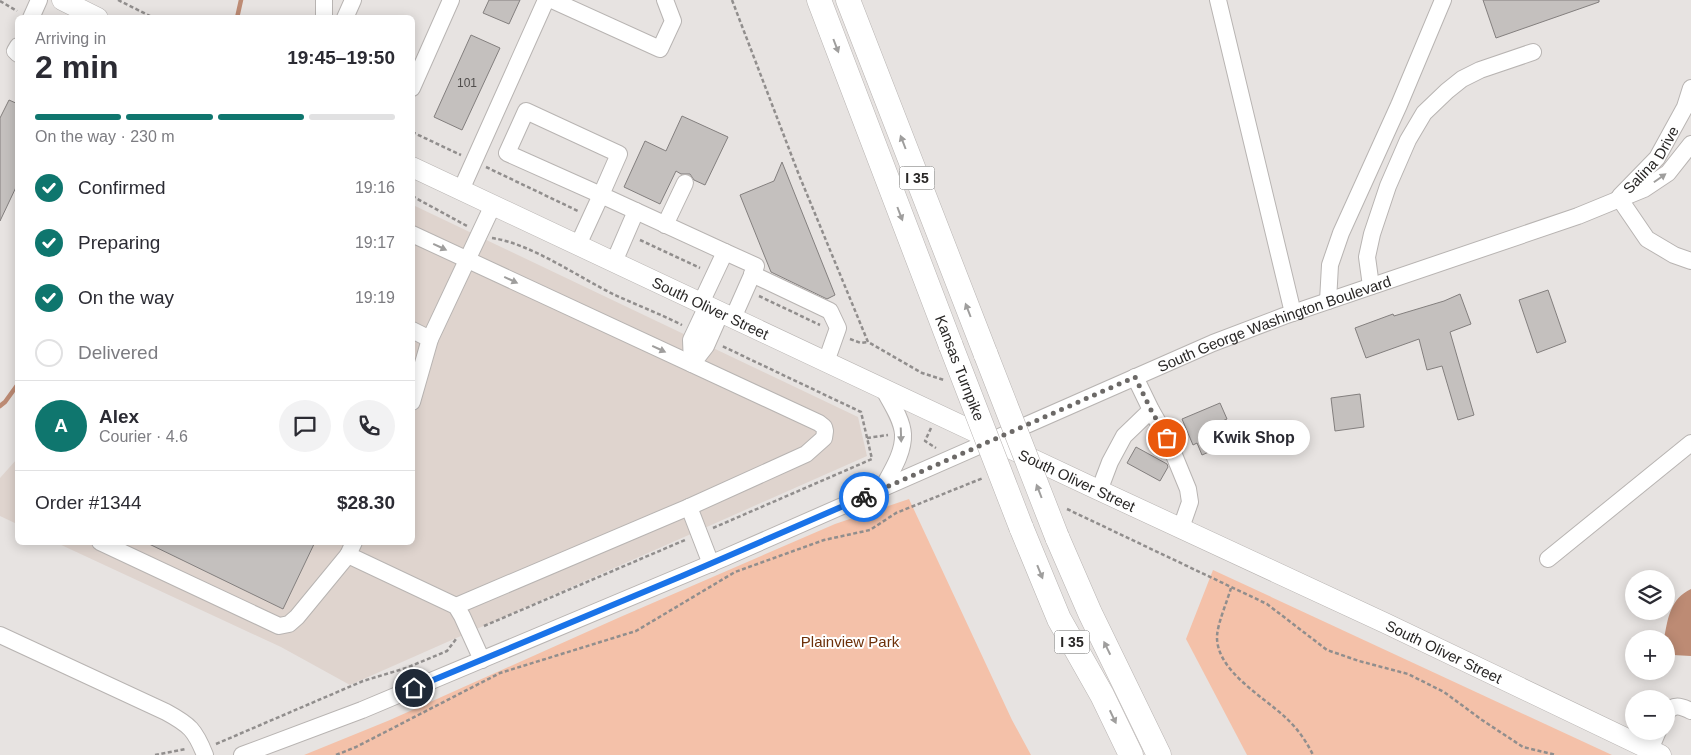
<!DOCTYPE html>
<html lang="en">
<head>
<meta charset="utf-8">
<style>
  :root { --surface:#fff; --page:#f2f2f3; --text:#2b2b33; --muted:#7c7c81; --line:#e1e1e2; --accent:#0f766e }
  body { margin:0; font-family:Helvetica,sans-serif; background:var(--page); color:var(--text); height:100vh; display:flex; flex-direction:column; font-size:19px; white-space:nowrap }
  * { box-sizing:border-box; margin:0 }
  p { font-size:16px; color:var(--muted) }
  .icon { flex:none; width:28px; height:28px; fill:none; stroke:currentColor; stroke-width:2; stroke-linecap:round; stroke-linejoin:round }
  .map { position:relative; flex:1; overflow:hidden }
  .drawer { position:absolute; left:15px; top:15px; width:400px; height:530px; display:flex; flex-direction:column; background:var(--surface); border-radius:8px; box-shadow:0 2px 12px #0003 }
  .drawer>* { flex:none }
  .tools { position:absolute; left:1625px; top:570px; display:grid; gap:10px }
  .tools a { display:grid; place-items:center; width:50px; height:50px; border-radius:50%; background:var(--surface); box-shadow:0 2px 12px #0003; font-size:25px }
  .pin { position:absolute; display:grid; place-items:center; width:42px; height:42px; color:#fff; margin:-21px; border:2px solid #fff; border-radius:50%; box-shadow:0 1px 5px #0007 }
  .courier { position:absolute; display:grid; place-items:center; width:50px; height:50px; margin:-25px; border:4px solid #1a73e8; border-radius:50%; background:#fff; color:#222; box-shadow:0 1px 6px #0007 }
  .bubble { position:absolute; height:35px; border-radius:18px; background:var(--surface); box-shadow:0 2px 12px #0003; font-size:16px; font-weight:600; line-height:35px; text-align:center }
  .overview em { font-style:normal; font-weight:600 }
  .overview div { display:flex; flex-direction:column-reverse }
  .overview { display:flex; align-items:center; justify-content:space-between; height:85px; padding:0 20px }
  h1 { font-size:32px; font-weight:600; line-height:38px }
  .bar { display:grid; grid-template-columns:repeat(4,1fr); gap:8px 5px; align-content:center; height:60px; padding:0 20px }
  .bar i { height:6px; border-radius:4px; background:var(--line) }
  .bar .active { background:var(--accent) }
  .bar p { grid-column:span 4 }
  .line { display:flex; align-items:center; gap:12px; padding:0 20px; border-top:1px solid var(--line) }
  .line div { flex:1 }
  .round { display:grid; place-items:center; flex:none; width:52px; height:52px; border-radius:26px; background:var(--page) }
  ol { padding:0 20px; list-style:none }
  li { display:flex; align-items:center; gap:15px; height:55px }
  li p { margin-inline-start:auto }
  li .icon { padding:5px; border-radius:50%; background:var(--accent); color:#fff; stroke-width:4 }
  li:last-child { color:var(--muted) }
  li i { width:28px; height:28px; border:2px solid var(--line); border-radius:50% }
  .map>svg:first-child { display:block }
  .built { fill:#dfd4ce }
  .green { fill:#f4c1a9 }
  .water { fill:#bd8b74 }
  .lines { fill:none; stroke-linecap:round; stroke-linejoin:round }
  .stream { stroke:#bd8b74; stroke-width:4.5 }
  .building { fill:#c4c0be; stroke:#837f7e }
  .minor-casing { stroke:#b8b4b2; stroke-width:18 }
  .major-casing { stroke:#b8b4b2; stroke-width:21 }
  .highway-casing { stroke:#b8b4b2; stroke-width:25 }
  .path { stroke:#918e8d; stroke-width:2.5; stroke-dasharray:4 2.5; stroke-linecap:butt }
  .minor { stroke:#fff; stroke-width:16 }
  .major { stroke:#fff; stroke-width:20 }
  .highway { stroke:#fff; stroke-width:24 }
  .highway-bridge-casing { stroke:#b8b4b2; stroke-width:25; stroke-linecap:butt }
  .highway-bridge { stroke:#fff; stroke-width:24 }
  .oneway { fill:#9f9e9d }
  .done { stroke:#6c6967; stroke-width:5; stroke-dasharray:0 9 }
  .route { stroke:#1a73e8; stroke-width:6 }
  .labels { text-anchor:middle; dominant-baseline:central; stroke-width:4; stroke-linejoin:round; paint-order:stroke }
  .number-label { font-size:12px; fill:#504d4c }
  .shield { fill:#fff; stroke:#696867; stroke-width:1 }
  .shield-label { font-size:14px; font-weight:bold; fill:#292726 }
  .street-label { font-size:15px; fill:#292726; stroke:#fff }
  .park-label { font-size:15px; fill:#6c2f08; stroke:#fff }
</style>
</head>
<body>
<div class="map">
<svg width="1691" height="755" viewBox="0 0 1691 755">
  <rect width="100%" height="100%" fill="#e7e3e1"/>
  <g class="built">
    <polygon points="413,205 858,417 867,456 350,685 281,647 57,543 412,542"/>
    <polygon points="17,459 17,524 0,516 0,478"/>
  </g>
  <g class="green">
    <polygon points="909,499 1012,720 1031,755 304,755 390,720 618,618 835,524"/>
    <polygon points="1213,570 1612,755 1247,755 1186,639"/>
  </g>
  <path class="water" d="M1691,589V656L1673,655L1666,650V639H1664C1668,618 1670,599 1691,589Z"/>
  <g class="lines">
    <g class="stream">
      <polyline points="237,18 241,0"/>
      <polyline points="0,406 5,402 18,384"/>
    </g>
  </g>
  <g class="building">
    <polygon points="489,0 520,0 509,24 483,13"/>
    <polygon points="1483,0 1599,0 1599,2 1496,38"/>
    <polygon points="471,35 500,48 462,130 434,117"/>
    <polygon points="9,100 18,104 18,183 0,221 0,118"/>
    <polygon points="682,116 728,137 705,185 694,180 690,174 681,174 676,171 660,204 624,187 645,141 666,151"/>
    <polygon points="782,162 835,295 827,299 771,272 740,195 774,181"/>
    <polygon points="1548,290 1566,342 1537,353 1519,300"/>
    <polygon points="1460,294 1471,324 1450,332 1474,415 1458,420 1442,366 1427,370 1419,339 1366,358 1355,328 1393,314 1394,316 1444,301"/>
    <polygon points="1360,394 1364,427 1335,431 1331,398"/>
    <polygon points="1220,403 1227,419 1218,423 1227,444 1202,455 1197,443 1193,445 1182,419"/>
    <polygon points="1136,447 1167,464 1168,467 1160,481 1127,463"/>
    <polygon points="145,542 315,542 283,609"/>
  </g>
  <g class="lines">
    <defs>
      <g id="minor">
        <polyline points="552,0 660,49 673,21 665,0"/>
        <polyline points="1218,0 1293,313"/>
        <polyline points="31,18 39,0"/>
        <polyline points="324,18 324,0"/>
        <polyline points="345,18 353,0"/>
        <polyline points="18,46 15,51 18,54"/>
        <polyline points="412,88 451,0"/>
        <polyline points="461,190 546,0"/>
        <path id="s1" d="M1620,196L1657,158L1685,107L1691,88"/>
        <polyline points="1619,198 1647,239 1674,255 1691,261"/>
        <polyline points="665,225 685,183"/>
        <polyline points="412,234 819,423 824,427 825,431 824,438 806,454 689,507 456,606"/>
        <polyline points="578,245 601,195 507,153 526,111 619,154 601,195 725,252 701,303"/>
        <polyline points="725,252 756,266 733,318"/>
        <polyline points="614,262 636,211"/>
        <polyline points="752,274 830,311 838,328 826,362"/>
        <polyline points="1371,286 1367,257 1372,234 1388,186 1408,140 1424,113 1447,91 1462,79 1480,70 1533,52"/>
        <polyline points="1328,301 1330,265 1341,233 1399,105 1443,0"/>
        <polyline points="707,306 691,340 692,364 706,346 721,312"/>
        <polyline points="412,330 430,339"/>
        <polyline points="1135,377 1151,410 1167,438 1188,489 1190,502 1181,528"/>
        <polyline points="412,402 430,339 493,205"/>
        <path d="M882,489C891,472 904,453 903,434C902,419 891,403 884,390"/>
        <polyline points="1099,491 1110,462 1124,436 1151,410"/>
        <polyline points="689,507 711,564"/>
        <polyline points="100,542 279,626 289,624 297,617 348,555"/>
        <polyline points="354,542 348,555 456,606 462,616 482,660"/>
        <polyline points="1548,559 1691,443"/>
        <path d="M0,635L166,712C190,725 195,730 205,755"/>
        <path d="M1666,714C1673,703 1681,706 1691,711"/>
        <polyline points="1650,750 1658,731"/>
        <path id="s2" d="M242,755L362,710L724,558L1213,343L1284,316L1578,216L1644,189L1668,173L1691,144"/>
      </g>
      <g id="major">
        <polyline points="62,0 98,18"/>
        <path id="s3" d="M412,167L1092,487L1385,623L1661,755"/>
      </g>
      <g id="highway">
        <polyline points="819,0 951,346"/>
        <polyline points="848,0 986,355"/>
        <polyline points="1021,527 1059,619 1102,695 1131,755"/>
        <polyline points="1057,537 1090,613 1159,755"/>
      </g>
    </defs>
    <use href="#minor" class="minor-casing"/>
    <use href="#major" class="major-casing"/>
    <use href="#highway" class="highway-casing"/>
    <g class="path">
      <polyline points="118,0 154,18"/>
      <polyline points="732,0 799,175 868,342 922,373 944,380"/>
      <polyline points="0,1 17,11"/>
      <polyline points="412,132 461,155"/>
      <polyline points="486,167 578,211"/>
      <polyline points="412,196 467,226"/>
      <path d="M492,238C532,244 578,277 615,295C637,305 660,314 682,325"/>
      <polyline points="640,240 700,268"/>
      <polyline points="759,296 820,325"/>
      <polyline points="850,339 861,343 868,342"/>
      <polyline points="931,428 925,441 936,448"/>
      <polyline points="867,438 888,435"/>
      <polyline points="1067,509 1267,604 1327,650 1359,661 1408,674 1444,692 1482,720 1523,747 1556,755"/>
      <polyline points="713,528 872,459 861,412 722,346"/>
      <path d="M1231,588C1227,602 1218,622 1217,636C1216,671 1263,696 1286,718C1297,728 1307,742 1313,755"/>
      <polyline points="484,626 685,540"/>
      <polyline points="216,744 363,681 406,668 447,651 456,639"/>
      <polyline points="155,755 186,749"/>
      <polyline points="336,755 356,747 500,673 636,631 735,572 824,540 870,530 896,513 983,478"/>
    </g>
    <use href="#minor" class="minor"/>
    <use href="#major" class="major"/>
    <use href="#highway" class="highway"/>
    <defs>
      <g id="highway-bridge">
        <polyline points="951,346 1021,527"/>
        <polyline points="986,355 1057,537"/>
      </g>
    </defs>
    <use href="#highway-bridge" class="highway-bridge-casing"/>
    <use href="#highway-bridge" class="highway-bridge"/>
  </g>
  <defs><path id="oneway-solid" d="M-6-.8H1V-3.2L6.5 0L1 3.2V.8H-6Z" transform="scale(1.25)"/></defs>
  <g class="oneway">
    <use href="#oneway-solid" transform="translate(836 46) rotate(69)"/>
    <use href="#oneway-solid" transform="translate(903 142) rotate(-111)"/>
    <use href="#oneway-solid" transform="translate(1660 178) rotate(-35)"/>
    <use href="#oneway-solid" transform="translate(900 214) rotate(69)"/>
    <use href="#oneway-solid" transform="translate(440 247) rotate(25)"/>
    <use href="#oneway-solid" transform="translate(511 280) rotate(25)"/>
    <use href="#oneway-solid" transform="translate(968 310) rotate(-111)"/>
    <use href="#oneway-solid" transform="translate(659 349) rotate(25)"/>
    <use href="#oneway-solid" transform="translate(901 435) rotate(88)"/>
    <use href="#oneway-solid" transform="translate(1039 491) rotate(-111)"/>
    <use href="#oneway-solid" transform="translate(1040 572) rotate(68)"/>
    <use href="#oneway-solid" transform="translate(1107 648) rotate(-116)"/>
    <use href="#oneway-solid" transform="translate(1113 717) rotate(65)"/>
  </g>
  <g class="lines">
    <polyline class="done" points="864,497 1135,377 1151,410 1167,438"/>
    <polyline class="route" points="414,688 682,576 864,497"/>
  </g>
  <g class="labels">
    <g class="number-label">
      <text x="467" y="83">101</text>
    </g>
    <g class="shield">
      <rect x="899.5" y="166.5" width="35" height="23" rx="4"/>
      <rect x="1054.5" y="630.5" width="35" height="23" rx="4"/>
    </g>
    <g class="shield-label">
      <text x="917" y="178">I 35</text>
      <text x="1072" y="642">I 35</text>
    </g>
    <g class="street-label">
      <text stroke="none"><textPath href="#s1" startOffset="48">Salina Drive</textPath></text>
      <text stroke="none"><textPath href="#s3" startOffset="330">South Oliver Street</textPath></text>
      <text stroke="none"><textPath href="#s2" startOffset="1119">South George Washington Boulevard</textPath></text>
      <text transform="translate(960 368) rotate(69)">Kansas Turnpike</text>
      <text stroke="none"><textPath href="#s3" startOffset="735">South Oliver Street</textPath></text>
      <text stroke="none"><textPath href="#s3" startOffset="1140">South Oliver Street</textPath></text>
    </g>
    <g class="park-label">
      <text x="850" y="641">Plainview Park</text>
    </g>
  </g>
</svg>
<div class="tools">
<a><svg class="icon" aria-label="layers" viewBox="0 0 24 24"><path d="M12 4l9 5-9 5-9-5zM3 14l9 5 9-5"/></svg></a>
<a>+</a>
<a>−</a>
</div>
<div class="pin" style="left:1167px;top:438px;background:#ea580c"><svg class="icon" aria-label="bag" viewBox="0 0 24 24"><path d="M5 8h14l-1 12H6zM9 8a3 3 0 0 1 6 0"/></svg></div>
<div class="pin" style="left:414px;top:688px;background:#1f2937"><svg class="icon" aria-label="home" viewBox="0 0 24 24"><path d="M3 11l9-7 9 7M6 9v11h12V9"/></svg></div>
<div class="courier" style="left:864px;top:497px"><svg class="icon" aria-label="bike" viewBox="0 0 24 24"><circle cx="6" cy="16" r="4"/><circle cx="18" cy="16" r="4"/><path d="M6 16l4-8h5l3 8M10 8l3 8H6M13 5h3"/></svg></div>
<div class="bubble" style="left:1198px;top:420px;width:112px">Kwik Shop</div>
<section class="drawer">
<div class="overview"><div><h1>2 min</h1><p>Arriving in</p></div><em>19:45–19:50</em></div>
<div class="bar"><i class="active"></i><i class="active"></i><i class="active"></i><i></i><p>On the way · 230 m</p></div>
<ol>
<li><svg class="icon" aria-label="check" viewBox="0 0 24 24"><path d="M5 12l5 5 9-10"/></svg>Confirmed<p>19:16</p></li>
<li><svg class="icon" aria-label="check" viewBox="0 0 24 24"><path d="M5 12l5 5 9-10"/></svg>Preparing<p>19:17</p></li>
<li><svg class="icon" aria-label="check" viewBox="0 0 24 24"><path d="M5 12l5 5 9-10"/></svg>On the way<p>19:19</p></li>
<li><i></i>Delivered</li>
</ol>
<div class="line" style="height:90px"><b class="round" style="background:var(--accent);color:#fff">A</b><div><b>Alex</b><p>Courier · 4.6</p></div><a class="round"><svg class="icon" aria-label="chat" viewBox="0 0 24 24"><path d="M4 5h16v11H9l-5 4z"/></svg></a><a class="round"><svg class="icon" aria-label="phone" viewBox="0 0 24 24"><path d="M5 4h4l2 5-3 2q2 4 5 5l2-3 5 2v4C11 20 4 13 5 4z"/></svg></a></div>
<div class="line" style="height:65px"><div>Order #1344</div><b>$28.30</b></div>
</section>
</div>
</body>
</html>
